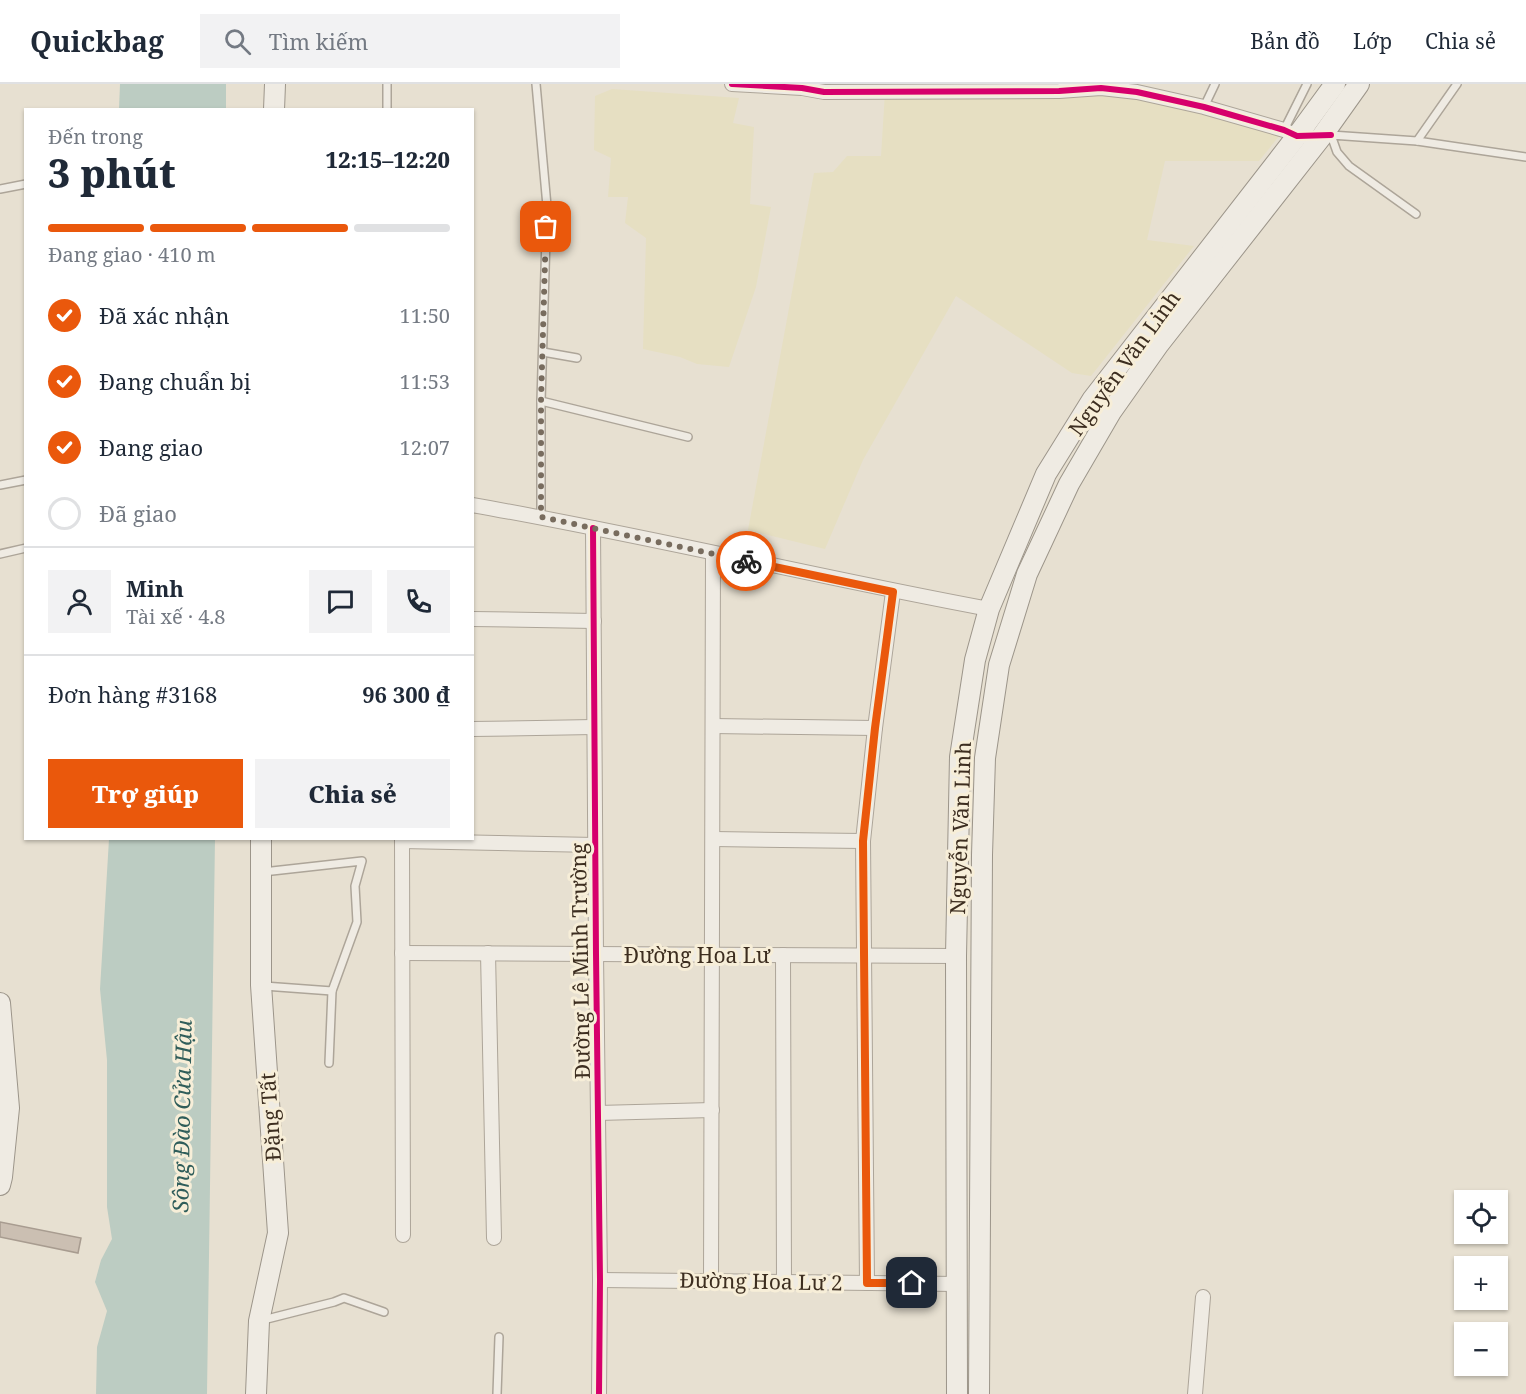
<!DOCTYPE html>
<html lang="vi">
<head>
<meta charset="utf-8">
<style>
  :root { --surface:#fff; --page:#f2f2f3; --text:#1f2937; --muted:#747a83; --line:#e0e1e3; --accent:#ea580c }
  body { margin:0; font-family:"Noto Serif",serif; background:var(--page); color:var(--text); height:100vh; display:flex; flex-direction:column; font-size:22px; white-space:nowrap }
  * { box-sizing:border-box; margin:0 }
  p { font-size:20px; color:var(--muted) }
  .icon { flex:none; width:33px; height:33px; fill:none; stroke:currentColor; stroke-width:2; stroke-linecap:round; stroke-linejoin:round }
  .map { position:relative; flex:1; overflow:hidden }
  .side { position:absolute; left:24px; top:24px; width:450px; height:732px; display:flex; flex-direction:column; background:var(--surface); border-radius:0px; box-shadow:0 2px 4px #0004 }
  .side>* { flex:none }
  .tools { position:absolute; left:1454px; top:1106px; display:grid; gap:12px }
  .tools a { display:grid; place-items:center; width:54px; height:54px; border-radius:0px; background:var(--surface); box-shadow:0 2px 4px #0004; font-size:30px }
  .pin { position:absolute; display:grid; place-items:center; width:51px; height:51px; color:#fff; margin:-26px; border-radius:12px; box-shadow:0 3px 9px #0006 }
  .courier { position:absolute; display:grid; place-items:center; width:60px; height:60px; margin:-30px; border:4px solid #ea580c; border-radius:50%; background:#fff; color:#222; box-shadow:0 2px 8px #0007 }
  .head em { font-style:normal; font-weight:800 }
  .head div { display:flex; flex-direction:column-reverse }
  .head { display:flex; align-items:center; justify-content:space-between; height:102px; padding:0 24px }
  h1 { font-size:39px; font-weight:800; line-height:45px }
  .bar { display:grid; grid-template-columns:repeat(4,1fr); gap:9px 6px; align-content:center; height:72px; padding:0 24px }
  .bar i { height:8px; border-radius:4px; background:var(--line) }
  .bar .active { background:var(--accent) }
  .bar p { grid-column:span 4 }
  .line { display:flex; align-items:center; gap:15px; padding:0 24px; border-top:2px solid var(--line) }
  .line div { flex:1 }
  .round { display:grid; place-items:center; flex:none; width:63px; height:63px; border-radius:0px; background:var(--page) }
  ol { padding:0 24px; list-style:none }
  li { display:flex; align-items:center; gap:18px; height:66px }
  li p { margin-inline-start:auto }
  li .icon { padding:6px; border-radius:50%; background:var(--accent); color:#fff; stroke-width:4 }
  li:last-child { color:var(--muted) }
  li i { width:33px; height:33px; border:3px solid var(--line); border-radius:50% }
  .action { display:flex; gap:12px; margin-top:auto; padding:12px 24px }
  .action a { flex:1; height:69px; border-radius:0px; background:var(--accent); color:#fff; font-size:24px; font-weight:800; line-height:69px; text-align:center }
  .action a+a { background:var(--page); color:var(--text) }
  header { display:flex; align-items:center; gap:36px; box-sizing:border-box; height:84px; padding:0 30px; background:var(--surface); border-bottom:2px solid var(--line) }
  header strong { font-size:28px }
  nav { display:flex; gap:33px; margin-inline-start:auto; font-size:21px }
  .search { width:420px; height:54px; background:var(--page); display:flex; align-items:center; gap:15px; box-sizing:border-box; padding:0 21px; border-radius:0px; color:var(--muted); font-size:22px }
  .map>svg:first-child { display:block }
  .farmland { fill:#e6dfc2 }
  .water { fill:#bcccc2 }
  .building { fill:#cbbfb2; stroke:#a89c90; stroke-width:1.5 }
  .lines { fill:none; stroke-linecap:round; stroke-linejoin:round }
  .lane-casing { stroke:#ada599; stroke-width:10 }
  .street-casing { stroke:#ada599; stroke-width:16 }
  .secondary-casing { stroke:#9c958a; stroke-width:22 }
  .lane { stroke:#efebe3; stroke-width:7 }
  .street { stroke:#efebe3; stroke-width:14 }
  .secondary { stroke:#efebe3; stroke-width:20 }
  .cycleway-casing { stroke:#f7eed8; stroke-width:10 }
  .cycleway { stroke:#d6006c; stroke-width:6 }
  .done { stroke:#786c5e; stroke-width:6; stroke-dasharray:0 10.8 }
  .route { stroke:#ea580c; stroke-width:8 }
  .labels { text-anchor:middle; dominant-baseline:central; stroke-width:6; stroke-linejoin:round; paint-order:stroke }
  .street-label { font-size:21px; fill:#3d2e20; stroke:#f7eed8 }
  .water-label { font-size:22px; font-style:italic; fill:#2f5d5a; stroke:#f7eed8 }
</style>
</head>
<body>
<header>
<strong>Quickbag</strong>
<div class="search"><svg class="icon" aria-label="search" viewBox="0 0 24 24"><circle cx="10" cy="10" r="6"/><path d="M15 15l6 6"/></svg>Tìm kiếm</div>
<nav><a>Bản đồ</a><a>Lớp</a><a>Chia sẻ</a></nav>
</header>
<div class="map">
<svg width="1526" height="1310" viewBox="0 0 1526 1310">
  <rect width="100%" height="100%" fill="#e7e0d1"/>
  <g class="farmland">
    <polygon points="1101,4 1284,46 1259,77 1165,77 1147,156 1194,162 1091,292 1072,289 956,212 863,376 825,465 748,446 814,89 833,88 847,72 881,72 885,8"/>
    <polygon points="612,5 739,14 733,39 754,43 750,120 771,123 756,203 729,283 697,280 680,273 643,265 646,154 625,139 628,113 608,113 611,74 594,66 595,12"/>
  </g>
  <g class="water">
    <polygon points="120,0 226,0 226,25 119,25"/>
    <polygon points="109,755 215,755 207,1310 96,1310 97,1263 107,1227 95,1198 101,1176 112,1155 107,1123 107,976 100,905"/>
  </g>
  <polygon class="building" points="0,1138 81,1154 78,1169 0,1153"/>
  <g class="lines">
    <defs>
      <g id="lane">
        <polyline points="387,0 387,26"/>
        <polyline points="536,0 547,122 541,317 541,433"/>
        <polyline points="1204,23 1215,0"/>
        <polyline points="1284,46 1307,0"/>
        <polyline points="1417,57 1457,0"/>
        <polyline points="0,105 26,100"/>
        <polyline points="1416,130 1349,82 1337,68 1331,51 1417,57 1526,73"/>
        <polyline points="543,268 577,274"/>
        <polyline points="541,317 688,353"/>
        <polyline points="0,401 26,396"/>
        <polyline points="0,470 26,464"/>
        <polyline points="263,788 362,777 355,802 357,838 332,907 264,902"/>
        <polyline points="329,979 332,907"/>
        <polyline points="263,1236 334,1218 344,1214 384,1228"/>
        <polyline points="497,1310 499,1253"/>
      </g>
      <g id="street">
        <polyline points="732,0 802,4 824,8 1059,7 1101,4 1137,8 1204,23 1284,46 1297,52 1305,52"/>
        <path d="M472,421C645,451 816,493 989,525"/>
        <polyline points="593,444 596,870 600,1196 599,1310"/>
        <polyline points="472,535 594,537"/>
        <polyline points="713,642 875,644"/>
        <polyline points="472,645 594,643"/>
        <polyline points="402,754 403,1151"/>
        <polyline points="713,755 863,757"/>
        <polyline points="402,757 595,761"/>
        <polyline points="402,869 956,872"/>
        <polyline points="488,869 494,1154"/>
        <polyline points="783,871 784,1198"/>
        <polyline points="598,1029 712,1026"/>
        <polyline points="600,1196 957,1200"/>
        <polyline points="711,1197 713,470"/>
        <polyline points="867,1199 863,757 875,644 893,508"/>
        <polyline points="1195,1310 1203,1213"/>
      </g>
      <g id="secondary">
        <polyline points="274,26 275,0"/>
        <polyline points="0,919 9,1024 2,1093 0,1101"/>
        <polyline points="256,1310 259,1237 278,1149 261,901 261,754"/>
        <polyline points="957,1310 956,872 960,673 975,576 989,525 1046,390 1092,316 1297,52 1335,0"/>
        <polyline points="979,1310 982,771 985,674 999,581 1027,490 1069,400 1111,328 1159,260 1322,52 1359,0"/>
      </g>
    </defs>
    <use href="#lane" class="lane-casing"/>
    <use href="#street" class="street-casing"/>
    <use href="#secondary" class="secondary-casing"/>
    <use href="#lane" class="lane"/>
    <use href="#street" class="street"/>
    <use href="#secondary" class="secondary"/>
    <defs>
      <g id="cycleway">
        <polyline points="732,0 802,4 824,8 1059,7 1101,4 1137,8 1204,23 1284,46 1297,52 1331,51"/>
        <polyline points="593,444 596,870 600,1196 599,1310"/>
        <polyline points="867,1199 863,757 875,644 893,508"/>
      </g>
    </defs>
    <use href="#cycleway" class="cycleway-casing"/>
    <use href="#cycleway" class="cycleway"/>
  </g>
  <g class="lines">
    <polyline class="done" points="546,143 541,317 541,433 746,477"/>
    <polyline class="route" points="746,477 893,508 875,644 863,757 867,1199 912,1199"/>
  </g>
  <g class="labels">
    <g class="street-label">
      <text transform="translate(1124 279) rotate(-54)">Nguyễn Văn Linh</text>
      <text transform="translate(960 744) rotate(-88)">Nguyễn Văn Linh</text>
      <text x="697" y="871">Đường Hoa Lư</text>
      <text transform="translate(580 877) rotate(-91)">Đường Lê Minh Trường</text>
      <text transform="translate(270 1033) rotate(-94)">Đặng Tất</text>
      <text transform="translate(761 1197) rotate(1)">Đường Hoa Lư 2</text>
    </g>
    <g class="water-label">
      <text transform="translate(181 1032) rotate(-89)">Sông Đào Cửa Hậu</text>
    </g>
  </g>
</svg>
<div class="tools">
<a><svg class="icon" aria-label="locate" viewBox="0 0 24 24"><circle cx="12" cy="12" r="6"/><path d="M12 2v4M12 18v4M2 12h4M18 12h4"/></svg></a>
<a>+</a>
<a>−</a>
</div>
<div class="pin" style="left:546px;top:143px;background:#ea580c"><svg class="icon" aria-label="bag" viewBox="0 0 24 24"><path d="M5 8h14l-1 12H6zM9 8a3 3 0 0 1 6 0"/></svg></div>
<div class="pin" style="left:912px;top:1199px;background:#1f2937"><svg class="icon" aria-label="home" viewBox="0 0 24 24"><path d="M3 11l9-7 9 7M6 9v11h12V9"/></svg></div>
<div class="courier" style="left:746px;top:477px"><svg class="icon" aria-label="bike" viewBox="0 0 24 24"><circle cx="6" cy="16" r="4"/><circle cx="18" cy="16" r="4"/><path d="M6 16l4-8h5l3 8M10 8l3 8H6M13 5h3"/></svg></div>
<section class="side">
<div class="head"><div><h1>3 phút</h1><p>Đến trong</p></div><em>12:15–12:20</em></div>
<div class="bar"><i class="active"></i><i class="active"></i><i class="active"></i><i></i><p>Đang giao · 410 m</p></div>
<ol>
<li><svg class="icon" aria-label="check" viewBox="0 0 24 24"><path d="M5 12l5 5 9-10"/></svg>Đã xác nhận<p>11:50</p></li>
<li><svg class="icon" aria-label="check" viewBox="0 0 24 24"><path d="M5 12l5 5 9-10"/></svg>Đang chuẩn bị<p>11:53</p></li>
<li><svg class="icon" aria-label="check" viewBox="0 0 24 24"><path d="M5 12l5 5 9-10"/></svg>Đang giao<p>12:07</p></li>
<li><i></i>Đã giao</li>
</ol>
<div class="line" style="height:108px"><a class="round"><svg class="icon" aria-label="person" viewBox="0 0 24 24"><circle cx="12" cy="8" r="4"/><path d="M4 21q1-7 8-7t8 7"/></svg></a><div><b>Minh</b><p>Tài xế · 4.8</p></div><a class="round"><svg class="icon" aria-label="chat" viewBox="0 0 24 24"><path d="M4 5h16v11H9l-5 4z"/></svg></a><a class="round"><svg class="icon" aria-label="phone" viewBox="0 0 24 24"><path d="M5 4h4l2 5-3 2q2 4 5 5l2-3 5 2v4C11 20 4 13 5 4z"/></svg></a></div>
<div class="line" style="height:78px"><div>Đơn hàng #3168</div><b>96 300 ₫</b></div>
<div class="action"><a>Trợ giúp</a><a>Chia sẻ</a></div>
</section>
</div>
</body>
</html>
